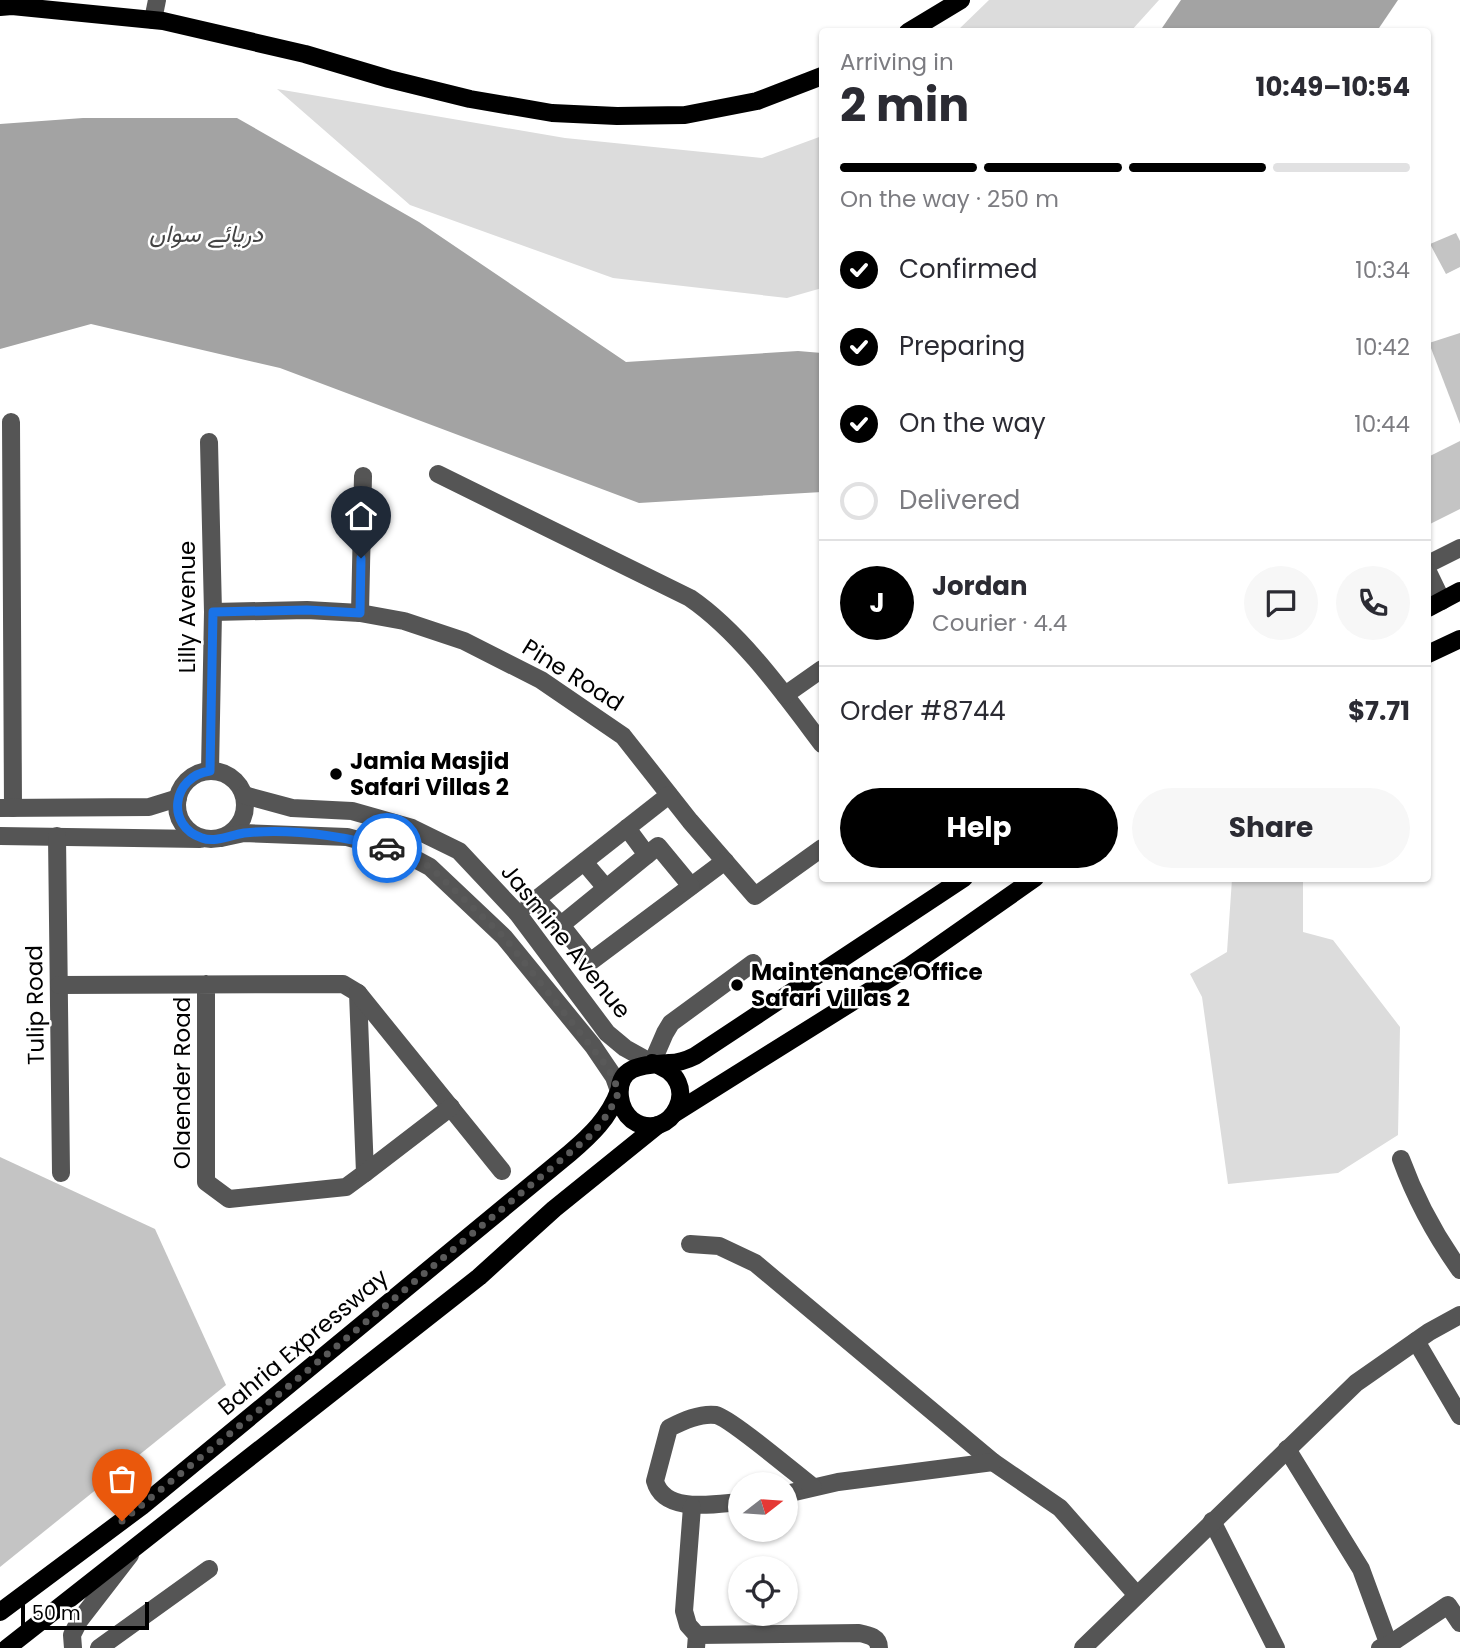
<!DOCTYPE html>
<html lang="en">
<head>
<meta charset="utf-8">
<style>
  :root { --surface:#fff; --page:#f7f7f7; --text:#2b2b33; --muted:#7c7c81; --line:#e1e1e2; --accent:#000 }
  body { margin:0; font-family:Poppins,Vazirmatn,sans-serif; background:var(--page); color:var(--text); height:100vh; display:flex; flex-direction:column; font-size:26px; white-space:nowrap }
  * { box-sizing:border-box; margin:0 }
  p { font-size:23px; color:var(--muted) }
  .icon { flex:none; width:38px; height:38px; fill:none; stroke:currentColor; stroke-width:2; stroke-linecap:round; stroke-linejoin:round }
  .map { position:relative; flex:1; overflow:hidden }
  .details { position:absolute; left:819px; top:28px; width:612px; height:854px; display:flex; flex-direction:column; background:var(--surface); border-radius:7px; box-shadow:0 2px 5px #0004 }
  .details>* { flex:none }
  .needle { width:46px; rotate:73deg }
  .buttons { position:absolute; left:728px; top:1472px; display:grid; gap:14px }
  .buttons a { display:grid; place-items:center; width:70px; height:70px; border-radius:50%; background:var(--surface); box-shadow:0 2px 5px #0004; font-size:35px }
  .scale { position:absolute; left:21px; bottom:18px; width:128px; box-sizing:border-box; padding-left:7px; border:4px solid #000; border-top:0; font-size:19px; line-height:24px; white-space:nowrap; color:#000; -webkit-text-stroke:5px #fff; paint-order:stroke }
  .pin { position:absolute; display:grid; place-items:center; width:60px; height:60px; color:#fff; margin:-72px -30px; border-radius:50% 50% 50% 0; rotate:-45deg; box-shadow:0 0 7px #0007 }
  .pin .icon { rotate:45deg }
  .courier { position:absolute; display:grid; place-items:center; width:70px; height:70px; margin:-35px; border:5px solid #1a73e8; border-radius:50%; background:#fff; color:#222; box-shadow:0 2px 9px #0007 }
  .head em { font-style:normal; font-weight:700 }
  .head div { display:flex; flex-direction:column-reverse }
  .head { display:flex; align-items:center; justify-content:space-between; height:119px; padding:0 21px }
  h1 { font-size:46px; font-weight:700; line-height:52px }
  .bar { display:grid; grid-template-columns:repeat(4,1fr); gap:10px 7px; align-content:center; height:84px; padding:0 21px }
  .bar i { height:9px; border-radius:5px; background:var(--line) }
  .bar .on { background:var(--accent) }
  .bar p { grid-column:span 4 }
  .line { display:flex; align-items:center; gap:18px; padding:0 21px; border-top:2px solid var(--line) }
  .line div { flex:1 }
  .round { display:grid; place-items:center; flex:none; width:74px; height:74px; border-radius:37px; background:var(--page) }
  ol { padding:0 21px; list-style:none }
  li { display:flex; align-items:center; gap:21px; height:77px }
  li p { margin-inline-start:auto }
  li .icon { padding:7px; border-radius:50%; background:var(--accent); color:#fff; stroke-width:4 }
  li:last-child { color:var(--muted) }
  li i { width:38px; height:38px; border:4px solid var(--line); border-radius:50% }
  .button { display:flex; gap:14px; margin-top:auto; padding:14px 21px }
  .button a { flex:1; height:80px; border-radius:42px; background:var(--accent); color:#fff; font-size:28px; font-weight:700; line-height:80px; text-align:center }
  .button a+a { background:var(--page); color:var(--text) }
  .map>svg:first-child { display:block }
  .green { fill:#dcdcdc }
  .water { fill:#a3a3a3 }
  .building { fill:#c4c4c4 }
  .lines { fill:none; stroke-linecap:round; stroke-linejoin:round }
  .minor { stroke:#555; stroke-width:18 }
  .major { stroke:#000; stroke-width:18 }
  .done { stroke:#595959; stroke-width:7; stroke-dasharray:0 12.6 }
  .route { stroke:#1a73e8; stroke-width:9 }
  .poi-dot { fill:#000; stroke:#fff; stroke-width:2.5 }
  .labels { text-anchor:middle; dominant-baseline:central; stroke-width:5; stroke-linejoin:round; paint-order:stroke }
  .street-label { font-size:23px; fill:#000; stroke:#fff }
  .poi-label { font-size:23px; font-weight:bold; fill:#000; stroke:#fff; text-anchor:start }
  .water-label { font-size:24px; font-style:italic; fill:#444; stroke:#fff }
</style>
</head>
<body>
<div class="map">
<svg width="1460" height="1648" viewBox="0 0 1460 1648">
  <rect width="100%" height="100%" fill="#fff"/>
  <g class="green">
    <polygon points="989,0 1159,0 1131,31 957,31"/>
    <polygon points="277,89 565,138 762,158 822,136 822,288 787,298 613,278 410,205"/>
    <polygon points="1232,879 1303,879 1303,932 1333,940 1400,1027 1398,1135 1338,1173 1228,1184 1202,997 1190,974 1227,952"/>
  </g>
  <g class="water">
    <polygon points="1181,0 1398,0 1377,31 1160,31"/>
    <polygon points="83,118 237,118 419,222 626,362 798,351 822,353 822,492 639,503 280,368 91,324 0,349 0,124"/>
  </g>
  <g class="building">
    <polygon points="1456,233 1460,241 1460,267 1446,274 1430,244"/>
    <polygon points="1460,333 1460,424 1429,343"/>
    <polygon points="1460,441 1460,509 1428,525 1428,457"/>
    <polygon points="0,1157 155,1229 226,1385 0,1567"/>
  </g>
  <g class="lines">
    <g class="minor">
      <polyline points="153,20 157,0"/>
      <polyline points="11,422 13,808"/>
      <polyline points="209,442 213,612 210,771"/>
      <path d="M438,474L690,598C741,633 785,695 822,744"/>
      <polyline points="1428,564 1460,548"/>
      <polyline points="1428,572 1442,601"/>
      <polyline points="213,612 307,610 360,613 404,621 464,641 541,680 623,736 690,821 755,896 822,848"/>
      <polyline points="360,613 363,476"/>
      <polyline points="785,695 822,669"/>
      <circle cx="211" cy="805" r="34"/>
      <polyline points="244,795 292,808 352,811 412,828 459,851 518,914 607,1033 625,1048 652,1063 665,1033 671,1023 753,963"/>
      <polyline points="0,808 149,807 178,798"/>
      <polyline points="627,828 647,855"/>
      <polyline points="0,836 200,839"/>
      <polyline points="57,836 61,1173"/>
      <polyline points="221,838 244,833 347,837 402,852 430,867 504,937 593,1046 614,1077 619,1091"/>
      <polyline points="584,862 606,888"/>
      <polyline points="537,900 561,925 590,962 725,861"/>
      <polyline points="529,905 669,795"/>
      <polyline points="561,925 658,846 691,886"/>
      <polyline points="59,985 343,984 358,993 365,1173 346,1187 229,1199 206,1182 206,984"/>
      <polyline points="358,993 502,1171"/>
      <path d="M1401,1159C1416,1200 1435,1235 1460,1270"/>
      <polyline points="365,1173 451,1107"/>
      <polyline points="690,1244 719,1246 755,1263 993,1462 1060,1508 1136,1594"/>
      <polyline points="1416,1341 1460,1416"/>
      <polyline points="1287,1449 1361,1569 1390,1648"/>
      <polyline points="786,1494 838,1482 993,1462"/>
      <path d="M740,1502C714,1504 664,1514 655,1481L669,1428C683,1421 700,1413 716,1415C730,1418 796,1474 813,1487"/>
      <polyline points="692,1507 684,1611 688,1625 697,1635 696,1648"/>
      <polyline points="1212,1521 1276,1648"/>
      <path d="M697,1635L859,1633C869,1635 879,1637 879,1648"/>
      <polyline points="73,1648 72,1635 79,1621 130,1555"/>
      <polyline points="99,1648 209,1569"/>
      <polyline points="1083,1648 1356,1383 1429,1332 1460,1315"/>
      <polyline points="1380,1648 1390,1644 1448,1605 1460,1623"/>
    </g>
    <g class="major">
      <polyline points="0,7 12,6 163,21 305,54 389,79 470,99 552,113 617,116 685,115 757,101 822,76"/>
      <polyline points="908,32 961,0"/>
      <polyline points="1428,608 1460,591"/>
      <polyline points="1428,654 1460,639"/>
      <path d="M652,1063C708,1079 670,1147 632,1120C625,1114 621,1106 620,1097C616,1064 647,1065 669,1063C679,1063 687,1060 695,1056L964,878"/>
      <polyline points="675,1113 908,967 1035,878"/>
      <path d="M0,1612L142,1506L570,1153C591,1135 609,1118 619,1091"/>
      <polyline points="7,1648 479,1277 554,1209 658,1125"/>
    </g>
  </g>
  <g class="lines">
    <path class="done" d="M122,1521L290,1385L591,1135C604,1121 612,1108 619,1091L608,1068L504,937L430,867L402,852L387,848"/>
    <path class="route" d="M361,558L360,613L307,610L213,612L210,771C172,776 165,826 202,838C215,843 231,835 244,833C291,828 342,836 387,848"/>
  </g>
  <g class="poi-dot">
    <circle cx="336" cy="774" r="7"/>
    <circle cx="737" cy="985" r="7"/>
  </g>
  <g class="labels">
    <g class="street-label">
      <text transform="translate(187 607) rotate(-90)">Lilly Avenue</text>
      <text transform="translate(573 675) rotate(32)">Pine Road</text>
      <text transform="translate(566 941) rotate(51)">Jasmine Avenue</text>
      <text transform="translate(35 1005) rotate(-91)">Tulip Road</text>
      <text transform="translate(182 1083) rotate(-90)">Olaender Road</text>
      <text transform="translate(303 1342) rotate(-40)">Bahria Expressway</text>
    </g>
    <g class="poi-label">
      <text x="350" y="761">Jamia Masjid<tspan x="350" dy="26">Safari Villas 2</tspan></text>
      <text x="751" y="972">Maintenance Office<tspan x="751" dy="26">Safari Villas 2</tspan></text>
    </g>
    <g class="water-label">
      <text x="206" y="233">دریائے سواں</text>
    </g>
  </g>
</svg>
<div class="buttons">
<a><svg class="needle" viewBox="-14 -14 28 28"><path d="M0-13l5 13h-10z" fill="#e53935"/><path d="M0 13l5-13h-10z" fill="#7c7c81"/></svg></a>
<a><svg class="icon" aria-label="locate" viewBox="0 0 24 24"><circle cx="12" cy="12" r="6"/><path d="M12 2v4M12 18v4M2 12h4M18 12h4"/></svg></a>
</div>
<div class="scale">50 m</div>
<div class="pin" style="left:122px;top:1521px;background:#ea580c"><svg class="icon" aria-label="bag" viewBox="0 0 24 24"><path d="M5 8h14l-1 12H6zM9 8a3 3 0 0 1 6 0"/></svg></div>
<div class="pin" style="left:361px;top:558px;background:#1f2937"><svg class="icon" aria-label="home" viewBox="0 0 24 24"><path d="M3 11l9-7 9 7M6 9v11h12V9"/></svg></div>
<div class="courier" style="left:387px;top:848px"><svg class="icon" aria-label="car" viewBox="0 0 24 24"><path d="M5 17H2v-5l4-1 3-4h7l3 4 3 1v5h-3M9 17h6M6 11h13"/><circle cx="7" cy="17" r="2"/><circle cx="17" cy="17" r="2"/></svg></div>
<section class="details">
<div class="head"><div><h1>2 min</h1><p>Arriving in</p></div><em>10:49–10:54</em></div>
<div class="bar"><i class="on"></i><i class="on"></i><i class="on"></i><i></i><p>On the way · 250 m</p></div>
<ol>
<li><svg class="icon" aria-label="check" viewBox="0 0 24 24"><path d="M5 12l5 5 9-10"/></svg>Confirmed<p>10:34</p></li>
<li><svg class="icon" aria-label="check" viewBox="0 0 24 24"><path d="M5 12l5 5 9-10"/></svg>Preparing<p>10:42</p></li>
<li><svg class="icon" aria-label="check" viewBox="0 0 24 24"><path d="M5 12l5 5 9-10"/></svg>On the way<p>10:44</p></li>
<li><i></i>Delivered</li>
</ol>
<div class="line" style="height:126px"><b class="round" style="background:var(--accent);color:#fff">J</b><div><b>Jordan</b><p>Courier · 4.4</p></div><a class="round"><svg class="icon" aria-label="chat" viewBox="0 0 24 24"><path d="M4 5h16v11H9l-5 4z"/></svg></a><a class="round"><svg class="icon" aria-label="phone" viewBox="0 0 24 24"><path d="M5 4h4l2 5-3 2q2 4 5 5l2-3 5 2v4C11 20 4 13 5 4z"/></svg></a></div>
<div class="line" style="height:91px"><div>Order #8744</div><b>$7.71</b></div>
<div class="button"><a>Help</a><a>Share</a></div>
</section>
</div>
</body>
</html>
